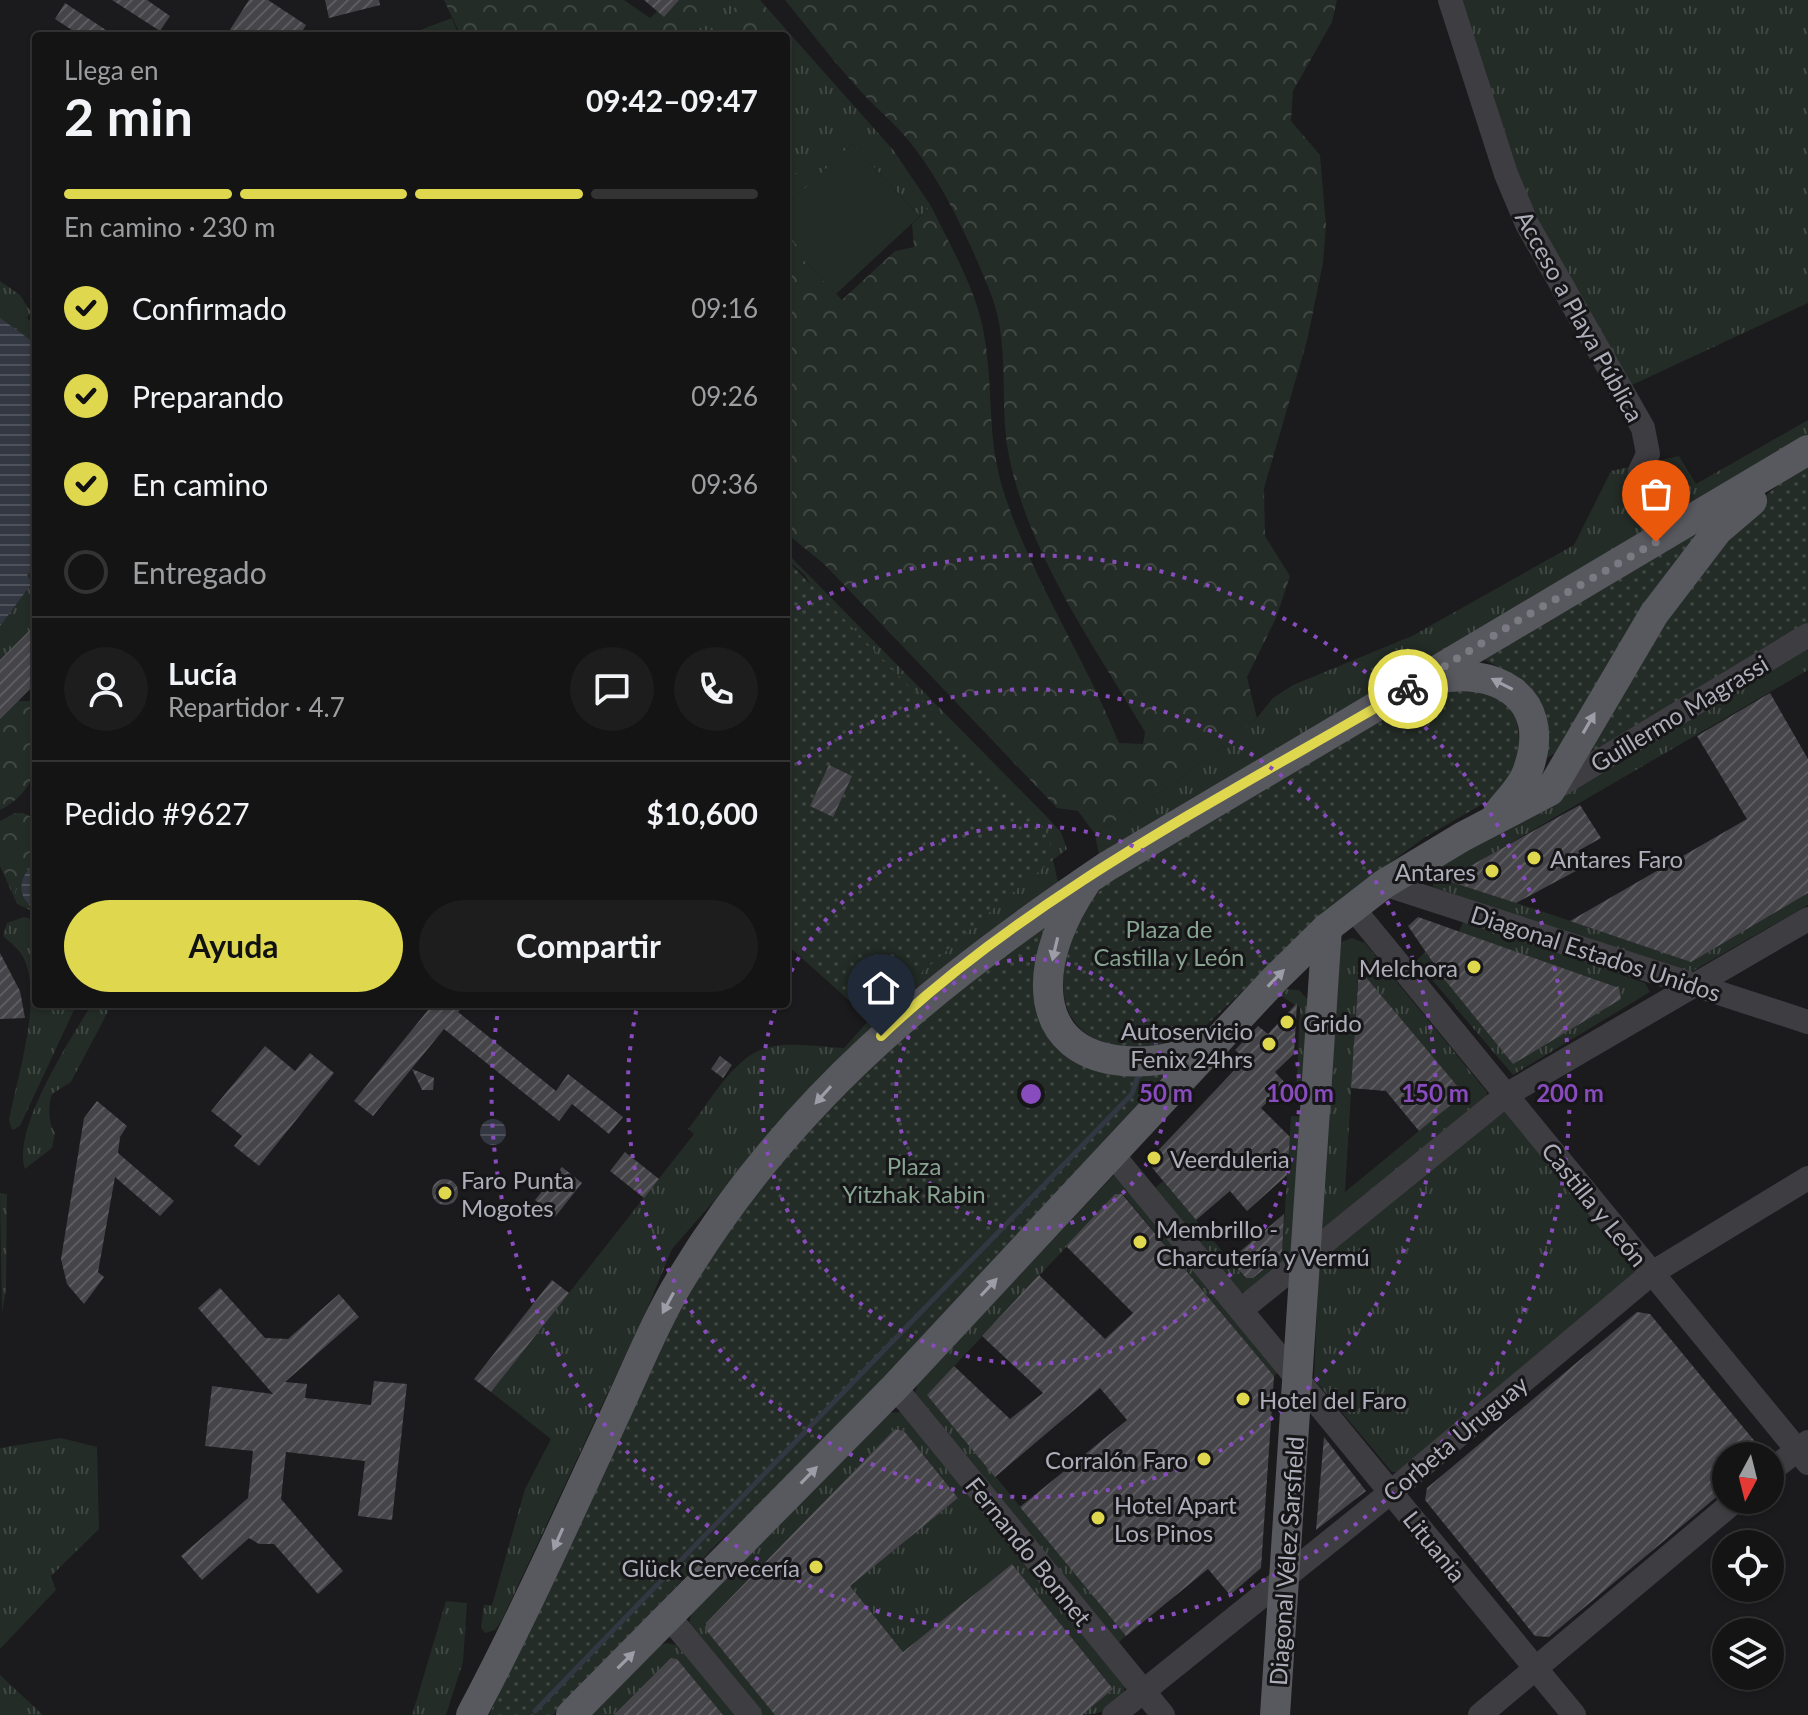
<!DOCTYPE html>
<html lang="es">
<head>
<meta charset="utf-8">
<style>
  :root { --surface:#141415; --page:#1d1d1e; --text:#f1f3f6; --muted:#9d9ea0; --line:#333334; --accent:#dfd84f }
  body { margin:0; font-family:Lato,sans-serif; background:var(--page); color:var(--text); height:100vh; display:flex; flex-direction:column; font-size:30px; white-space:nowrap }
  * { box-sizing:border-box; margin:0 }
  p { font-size:26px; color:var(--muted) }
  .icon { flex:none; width:44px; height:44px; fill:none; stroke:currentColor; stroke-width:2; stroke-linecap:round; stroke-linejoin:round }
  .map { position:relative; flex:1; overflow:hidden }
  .details { position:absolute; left:32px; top:32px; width:758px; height:976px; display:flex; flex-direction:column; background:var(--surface); border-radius:8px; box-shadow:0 2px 6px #0004,0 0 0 2px var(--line) }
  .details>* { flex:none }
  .needle { width:52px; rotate:187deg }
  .fabs { position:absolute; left:1712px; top:1442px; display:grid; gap:16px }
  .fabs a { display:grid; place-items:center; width:72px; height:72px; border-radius:50%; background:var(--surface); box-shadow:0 2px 6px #0004,0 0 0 2px var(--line); font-size:40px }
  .pin { position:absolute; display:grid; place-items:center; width:68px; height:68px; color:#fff; margin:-82px -34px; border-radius:50% 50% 50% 0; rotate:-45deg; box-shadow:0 0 8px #0007 }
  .pin .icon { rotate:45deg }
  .courier { position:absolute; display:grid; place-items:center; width:80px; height:80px; margin:-40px; border:6px solid #dfd84f; border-radius:50%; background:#fff; color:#222; box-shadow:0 2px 10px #0007 }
  .head em { font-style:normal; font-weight:700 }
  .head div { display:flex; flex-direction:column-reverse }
  .head { display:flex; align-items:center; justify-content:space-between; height:136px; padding:0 32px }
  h1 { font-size:52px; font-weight:700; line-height:60px }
  .bar { display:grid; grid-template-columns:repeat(4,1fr); gap:12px 8px; align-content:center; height:96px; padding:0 32px }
  .bar i { height:10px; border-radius:6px; background:var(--line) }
  .bar .current { background:var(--accent) }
  .bar p { grid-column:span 4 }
  .line { display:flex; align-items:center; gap:20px; padding:0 32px; border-top:2px solid var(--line) }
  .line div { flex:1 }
  .round { display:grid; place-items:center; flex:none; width:84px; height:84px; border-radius:42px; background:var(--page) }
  ol { padding:0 32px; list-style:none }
  li { display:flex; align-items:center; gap:24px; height:88px }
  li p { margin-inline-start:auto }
  li .icon { padding:8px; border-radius:50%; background:var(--accent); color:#111; stroke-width:4 }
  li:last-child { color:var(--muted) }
  li i { width:44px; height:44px; border:4px solid var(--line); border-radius:50% }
  .primary-button { display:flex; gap:16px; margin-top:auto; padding:16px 32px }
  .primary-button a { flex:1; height:92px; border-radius:48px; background:var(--accent); color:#111; font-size:32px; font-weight:700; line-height:92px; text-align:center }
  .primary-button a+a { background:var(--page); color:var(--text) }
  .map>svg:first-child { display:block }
  .grass { fill:url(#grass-tufts); fill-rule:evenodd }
  .forest { fill:url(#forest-crowns) }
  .park { fill:url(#park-dots) }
  .pitch { fill:#242c27 }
  .water { fill:url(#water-rules) }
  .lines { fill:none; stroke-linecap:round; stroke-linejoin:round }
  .stream { stroke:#333741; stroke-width:5 }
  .building { fill:url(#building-hatch) }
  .minor { stroke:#3e3d42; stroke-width:24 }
  .major { stroke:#58585f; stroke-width:30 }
  .oneway { fill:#9d9da8 }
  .done { stroke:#7b7a83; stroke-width:8; stroke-dasharray:0 14.4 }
  .route { stroke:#dfd84f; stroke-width:10 }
  .ring { fill:none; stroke:#884cbe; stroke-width:4; stroke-dasharray:4 8 }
  .poi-dot { fill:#dfd84f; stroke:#161517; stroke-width:3 }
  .labels { text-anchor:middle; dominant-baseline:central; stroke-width:6; stroke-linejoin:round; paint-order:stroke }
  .street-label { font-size:24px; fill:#aeaeba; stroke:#161517 }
  .poi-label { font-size:24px; fill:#aeaeba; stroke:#161517; text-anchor:start }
  .park-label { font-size:24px; fill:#87a391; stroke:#161517 }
  .centre { fill:#884cbe; stroke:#161517; stroke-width:4 }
  .ring-label { font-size:24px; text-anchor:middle; font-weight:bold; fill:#884cbe; stroke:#161517; stroke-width:6; stroke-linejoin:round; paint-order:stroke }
</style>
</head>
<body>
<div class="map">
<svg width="1808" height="1715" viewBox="0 0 1808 1715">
  <defs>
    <pattern id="grass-tufts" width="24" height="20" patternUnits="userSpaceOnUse" patternTransform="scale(2)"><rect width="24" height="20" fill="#242c27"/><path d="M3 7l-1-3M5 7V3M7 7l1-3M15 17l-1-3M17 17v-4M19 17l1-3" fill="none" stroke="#414844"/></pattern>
    <pattern id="forest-crowns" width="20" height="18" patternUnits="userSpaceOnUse" patternTransform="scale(2)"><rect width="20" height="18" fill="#242c27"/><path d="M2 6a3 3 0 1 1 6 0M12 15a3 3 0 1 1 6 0" fill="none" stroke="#414844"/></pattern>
    <pattern id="park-dots" width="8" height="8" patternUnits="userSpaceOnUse" patternTransform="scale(2)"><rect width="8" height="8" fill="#242c27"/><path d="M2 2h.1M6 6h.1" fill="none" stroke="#414844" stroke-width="1.8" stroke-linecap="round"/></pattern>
    <pattern id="water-rules" width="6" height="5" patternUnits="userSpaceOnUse" patternTransform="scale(2)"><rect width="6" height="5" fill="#333741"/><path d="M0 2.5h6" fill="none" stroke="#4e515a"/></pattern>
    <pattern id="building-hatch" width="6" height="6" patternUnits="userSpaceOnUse" patternTransform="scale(2)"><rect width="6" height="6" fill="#454449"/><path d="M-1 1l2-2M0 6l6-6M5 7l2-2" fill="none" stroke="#5d5c61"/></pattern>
  </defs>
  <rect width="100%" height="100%" fill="#1b1a1c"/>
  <g class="grass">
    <polygon points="670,0 760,0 894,151 931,206 920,216 852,144 814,180 809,173 786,179 786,36 655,36"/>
    <polygon points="1461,0 1808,0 1808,303 1632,385 1524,197"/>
    <polygon points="0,281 20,295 31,312 27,318 36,326 36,624 0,660"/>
    <polygon points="1808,420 1808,441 1100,861 1095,834 1180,779 1257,718 1273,698 1293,685 1412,636 1574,545 1611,471 1679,456 1696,484"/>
    <path d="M786,552L1048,818L1061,832L1067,849L1053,860L1058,882L807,1095L672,1249L647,1309L502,1620L495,1630L485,1633L481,1628L484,1605H492L525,1489L551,1439L491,1392L694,1134L688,1129C710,1102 734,1055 769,1047C792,1042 820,1047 844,1048L870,1019L1001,901L805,575L786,559Z"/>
    <polygon points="1808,647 1808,670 1447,880 1691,961 1808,893 1808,905 1691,972 1433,887 1433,870"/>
    <polygon points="15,813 23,813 36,819 36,913 17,904 0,866 0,821"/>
    <path d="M24,917L36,920V1004H74V1010L20,1126L12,1130L9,1120C17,1078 43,998 24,959C20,950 11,943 3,936L7,923Z"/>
    <polygon points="1464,920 1645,983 1650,992 1513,1075 1416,961 1425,952 1513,1063 1459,932"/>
    <path d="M1352,938L1365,943L1487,1092L1486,1097L1323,1229L1320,1227L1341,942ZM1365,977L1464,1094L1345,1192L1358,978Z"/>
    <polygon points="1285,989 1299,990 1311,1003 1308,1096 1296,1096 1300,1008 1278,994"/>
    <path d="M92,1004H112L71,1082L52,1094C48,1106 48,1122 55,1133L52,1148L25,1169C11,1130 71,1038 92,1004Z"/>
    <polygon points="1505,1110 1642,1268 1398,1472 1392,1472 1314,1379 1319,1265 1322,1256"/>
    <polygon points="1291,1116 1306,1117 1297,1254 1246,1293 1240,1291 1154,1189 1163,1181 1245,1278 1253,1278 1282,1254"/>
    <polygon points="1113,1176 1120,1177 1281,1370 1274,1376 1123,1194 1116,1194 928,1394 1126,1636 1117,1644 915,1393 918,1383"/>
    <polygon points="0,1193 7,1194 6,1289 2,1313"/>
    <path d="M900,1412L1125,1687C1122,1707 1099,1715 1082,1715L1113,1689L1012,1564L903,1652L850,1586L958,1498L904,1431L895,1429L706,1623V1630L775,1715H758L689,1623L692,1612L888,1413Z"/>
    <polygon points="61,1438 97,1447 99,1529 51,1576 56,1590 0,1649 0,1448"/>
    <polygon points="446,1601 467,1603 463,1662 446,1715 412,1715"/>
    <polygon points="667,1643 676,1645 738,1715 723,1715 677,1659 671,1658 614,1715 591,1715 660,1645"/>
    <polygon points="0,1675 43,1715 0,1715"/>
  </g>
  <g class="forest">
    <polygon points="444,0 624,0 650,18 670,0 720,0 688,36 461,36"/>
    <polygon points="741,0 760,0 795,45 786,56 786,36 731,36 739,26 732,11"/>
    <path d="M785,0H1337L1332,22L1293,91L1291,121L1320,155L1326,225L1323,263L1307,341L1264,488L1265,536L1290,576L1276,618L1247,677L1257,718L1180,779L1095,834L1078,811L1057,808L824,564L786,533V233L805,253L801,257L842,300L895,251L914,247L912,224L931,206C952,249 978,292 985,340C994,397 986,437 1005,496C1034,582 1085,658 1119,743L1143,744L1145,732C1094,645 1027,553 1008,451C999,397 1011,341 989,289C970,243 947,191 916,150C899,126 874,107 854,84C830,57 808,28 785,0Z"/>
    <polygon points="809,171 814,180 786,206 786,175"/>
    <path d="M36,696C36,742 49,785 0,810V719L18,701H29Z"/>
    <polygon points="23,813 36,819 36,859 20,872 14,897 0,861 0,834 23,832"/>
  </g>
  <g class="park">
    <path d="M1808,463V628L1589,762L1582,756C1643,649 1703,533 1808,463Z"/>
    <polygon points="1702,524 1560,750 1547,758 1529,688 1518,677 1481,658"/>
    <polygon points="786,559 1038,820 1050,839 1053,860 1002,901 870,1019 786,944"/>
    <path d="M1473,686L1506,703L1517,720L1520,751L1511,775L1491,799L1424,838L1345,895L1198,1033C1173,1047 1151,1051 1122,1047C1031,1033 1062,932 1106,883L1427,692Z"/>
    <polygon points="1054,914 1043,1017 1169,1070 838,1429 715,1546 553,1715 489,1715 660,1347 723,1235 856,1073"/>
  </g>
  <g class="pitch">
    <polygon points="452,18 459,36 404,36 409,34"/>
    <polygon points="852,144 920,216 836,294 801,257 804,253 786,233 786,206"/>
  </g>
  <g class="water">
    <polygon points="0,318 36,344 36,567 27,575 32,583 0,626"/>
    <path d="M36,863V910C16,898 17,876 36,863Z"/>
    <circle cx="493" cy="1132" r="13"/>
  </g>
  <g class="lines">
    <polyline class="stream" points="535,1711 1132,1094 1138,1076"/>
  </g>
  <g class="building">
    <polygon points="112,0 147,0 170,16 160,31"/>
    <polygon points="249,0 268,0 306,25 299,36 226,36"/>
    <polygon points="325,0 379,0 380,5 329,18"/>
    <polygon points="644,0 679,0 664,17"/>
    <polygon points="65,3 115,36 81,36 55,19"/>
    <polygon points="36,624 36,683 0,719 0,660"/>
    <polygon points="1770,693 1808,759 1808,893 1691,962 1570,921 1747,819 1697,736"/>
    <polygon points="829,765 852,776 833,817 810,806"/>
    <polygon points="1580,805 1601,838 1578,851 1587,865 1516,903 1445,880"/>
    <polygon points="1418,917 1619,988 1621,999 1513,1064 1445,980 1408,926"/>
    <polygon points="0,953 20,991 25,1018 0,1019"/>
    <polygon points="1359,969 1464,1094 1419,1131 1386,1091 1351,1088"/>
    <polygon points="1297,1003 1294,1054 1275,1072 1286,1084 1261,1108 1290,1137 1287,1175 1247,1211 1230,1191 1196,1220 1149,1164 1150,1159 1245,1059 1235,1050 1258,1026 1268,1034"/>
    <polygon points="433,1004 465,1004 458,1012 556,1091 568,1074 623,1117 609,1134 572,1104 559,1121 444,1029 373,1116 354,1101"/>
    <polygon points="265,1046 295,1071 310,1053 334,1073 259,1166 234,1146 242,1136 211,1111"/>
    <polygon points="720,1056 732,1065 723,1078 711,1069"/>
    <polygon points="412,1069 434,1078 433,1090 422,1090"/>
    <polygon points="97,1101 127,1126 120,1137 118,1153 174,1201 160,1216 115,1177 98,1272 104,1277 84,1304 67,1284 61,1259 84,1118"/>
    <polygon points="625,1152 659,1179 644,1198 610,1171"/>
    <polygon points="562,1167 582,1183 555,1217 535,1200"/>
    <circle cx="445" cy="1192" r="13"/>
    <polygon points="1115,1194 1122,1194 1274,1376 1261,1568 1230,1595 1208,1569 1126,1636 1020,1507 1127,1420 1100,1388 995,1477 927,1395 954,1366 1010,1419 1043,1393 982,1336 1039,1275 1105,1339 1133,1313 1066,1246"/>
    <polygon points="1284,1214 1282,1254 1253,1278 1246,1278 1230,1260"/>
    <polygon points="552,1280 569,1293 491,1392 474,1379"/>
    <polygon points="220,1288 265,1338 288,1339 339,1294 359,1317 285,1382 307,1384 305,1398 371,1405 374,1381 407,1384 392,1520 358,1516 365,1461 286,1452 281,1499 343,1571 318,1594 274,1544 259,1544 249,1538 202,1580 181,1556 248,1498 253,1451 205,1446 212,1386 273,1394 198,1308"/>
    <polygon points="1637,1312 1650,1314 1766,1455 1726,1456 1726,1489 1549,1637 1535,1636 1425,1500 1427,1488"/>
    <polygon points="895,1429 904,1431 958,1498 850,1586 903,1652 1012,1564 1113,1689 1082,1715 775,1715 706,1630 706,1623"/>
    <polygon points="1324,1437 1366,1491 1316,1530"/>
    <polygon points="671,1658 677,1659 723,1715 614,1715"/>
  </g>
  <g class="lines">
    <g class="minor">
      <polyline points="1450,0 1506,174 1527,224 1643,428 1648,454 1640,471 1656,542"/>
      <polyline points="1550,791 1808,635"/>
      <polyline points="1384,884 1808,1022"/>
      <polyline points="1352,907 1808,1463"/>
      <polyline points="1113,1155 1574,1715"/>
      <polyline points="1241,1310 1506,1095 1808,919"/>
      <polyline points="895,1387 1163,1715"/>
      <polyline points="1770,1471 1808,1442"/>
      <polyline points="669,1617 750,1715"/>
      <polyline points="1114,1715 1391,1492 1652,1273 1808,1178"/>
      <polyline points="1480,1715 1736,1500"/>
    </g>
    <g class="major">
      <path d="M1433,680C1494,665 1552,696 1529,767C1524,785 1509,799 1498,813"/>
      <path d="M1085,884C1063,916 1043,960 1049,1000C1060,1074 1159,1071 1208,1044"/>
      <path d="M471,1715C523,1617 568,1516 615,1415C636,1370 655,1322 681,1279C790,1099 934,983 1106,867L1808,450"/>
      <polyline points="571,1715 895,1387 1275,979 1327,928 1384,884 1462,837 1550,791 1654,614 1718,530 1752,501"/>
      <polyline points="1275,1715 1327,928"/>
    </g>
  </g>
  <defs><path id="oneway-solid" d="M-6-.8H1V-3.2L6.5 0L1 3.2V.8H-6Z" transform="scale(2)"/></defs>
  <g class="oneway">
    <use href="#oneway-solid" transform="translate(1502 684) rotate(-153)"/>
    <use href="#oneway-solid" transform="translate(1589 723) rotate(-60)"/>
    <use href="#oneway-solid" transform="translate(1055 949) rotate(103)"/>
    <use href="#oneway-solid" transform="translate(1276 978) rotate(-46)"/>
    <use href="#oneway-solid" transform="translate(823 1095) rotate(132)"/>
    <use href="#oneway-solid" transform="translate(989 1287) rotate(-47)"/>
    <use href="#oneway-solid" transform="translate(668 1303) rotate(118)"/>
    <use href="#oneway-solid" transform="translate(809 1475) rotate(-46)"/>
    <use href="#oneway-solid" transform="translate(558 1539) rotate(114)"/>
    <use href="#oneway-solid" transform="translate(626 1660) rotate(-45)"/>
  </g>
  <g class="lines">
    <polyline class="done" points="1408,689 1519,620 1656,542"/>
    <path class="route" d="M881,1036C1034,891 1228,795 1408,689"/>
  </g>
  <g class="ring">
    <circle cx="1031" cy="1094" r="135"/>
    <path d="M786 982A269 269 0 1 1 777 1004"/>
    <path d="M788 771A404 404 0 1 1 637 1007"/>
    <path d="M786 614A539 539 0 1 1 499 1005"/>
  </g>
  <g class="poi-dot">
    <circle cx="1534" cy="858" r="8"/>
    <circle cx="1492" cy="871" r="8"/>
    <circle cx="1474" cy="967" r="8"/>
    <circle cx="1287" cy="1022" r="8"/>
    <circle cx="1269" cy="1044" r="8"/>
    <circle cx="1154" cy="1158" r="8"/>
    <circle cx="445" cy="1193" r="8"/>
    <circle cx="1140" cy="1242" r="8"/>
    <circle cx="1243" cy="1399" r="8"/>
    <circle cx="1204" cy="1459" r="8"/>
    <circle cx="1098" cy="1518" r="8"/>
    <circle cx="816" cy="1567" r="8"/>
  </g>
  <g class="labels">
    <g class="street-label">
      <text transform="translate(1580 316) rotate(61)">Acceso a Playa Pública</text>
      <text transform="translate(1679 713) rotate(-31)">Guillermo Magrassi</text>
      <text transform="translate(1596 953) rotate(18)">Diagonal Estados Unidos</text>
      <text transform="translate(1595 1204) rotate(51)">Castilla y León</text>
      <text transform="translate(1455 1438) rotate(-40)">Corbeta Uruguay</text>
      <text transform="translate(1435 1546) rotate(51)">Lituania</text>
      <text transform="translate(1029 1551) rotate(51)">Fernando Bonnet</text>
      <text transform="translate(1286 1561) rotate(-86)">Diagonal Vélez Sarsfield</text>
    </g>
    <g class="poi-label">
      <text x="1550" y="858">Antares Faro</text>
      <text x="1476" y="871" text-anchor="end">Antares</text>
      <text x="1458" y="967" text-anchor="end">Melchora</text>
      <text x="1303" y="1022">Grido</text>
      <text x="1253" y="1030" text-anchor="end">Autoservicio<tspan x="1253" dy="28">Fenix 24hrs</tspan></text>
      <text x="1170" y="1158">Veerduleria</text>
      <text x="461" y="1179">Faro Punta<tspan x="461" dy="28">Mogotes</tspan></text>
      <text x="1156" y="1228">Membrillo -<tspan x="1156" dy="28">Charcutería y Vermú</tspan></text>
      <text x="1259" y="1399">Hotel del Faro</text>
      <text x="1188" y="1459" text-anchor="end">Corralón Faro</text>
      <text x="1114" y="1504">Hotel Apart<tspan x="1114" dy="28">Los Pinos</tspan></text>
      <text x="800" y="1567" text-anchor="end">Glück Cervecería</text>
    </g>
    <g class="park-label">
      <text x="1169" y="928">Plaza de<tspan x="1169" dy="28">Castilla y León</tspan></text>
      <text x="914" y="1165">Plaza<tspan x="914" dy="28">Yitzhak Rabin</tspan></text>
    </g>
  </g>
  <circle cx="1031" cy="1094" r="12" class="centre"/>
  <g class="ring-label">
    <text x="1166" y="1102">50 m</text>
    <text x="1300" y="1102">100 m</text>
    <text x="1435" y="1102">150 m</text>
    <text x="1570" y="1102">200 m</text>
  </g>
</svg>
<div class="fabs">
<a><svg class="needle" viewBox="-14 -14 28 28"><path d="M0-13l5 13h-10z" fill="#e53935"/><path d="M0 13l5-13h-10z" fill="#9d9ea0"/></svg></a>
<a><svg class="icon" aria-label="locate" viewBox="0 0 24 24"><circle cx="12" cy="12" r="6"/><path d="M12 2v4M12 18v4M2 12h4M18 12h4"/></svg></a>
<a><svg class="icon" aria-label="layers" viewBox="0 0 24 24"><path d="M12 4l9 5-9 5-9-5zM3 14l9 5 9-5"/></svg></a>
</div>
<div class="pin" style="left:1656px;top:542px;background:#ea580c"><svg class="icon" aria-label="bag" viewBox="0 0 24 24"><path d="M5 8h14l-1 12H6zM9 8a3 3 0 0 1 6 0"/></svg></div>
<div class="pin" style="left:881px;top:1036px;background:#1f2937"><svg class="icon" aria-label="home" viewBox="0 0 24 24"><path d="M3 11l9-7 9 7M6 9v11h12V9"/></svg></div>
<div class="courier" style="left:1408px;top:689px"><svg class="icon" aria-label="bike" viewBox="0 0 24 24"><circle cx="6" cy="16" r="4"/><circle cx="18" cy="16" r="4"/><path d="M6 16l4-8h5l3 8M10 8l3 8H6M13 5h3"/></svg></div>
<section class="details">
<div class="head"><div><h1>2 min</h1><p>Llega en</p></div><em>09:42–09:47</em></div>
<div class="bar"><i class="current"></i><i class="current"></i><i class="current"></i><i></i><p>En camino · 230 m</p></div>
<ol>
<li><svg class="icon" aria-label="check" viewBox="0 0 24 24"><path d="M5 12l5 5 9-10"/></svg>Confirmado<p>09:16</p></li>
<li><svg class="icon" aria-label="check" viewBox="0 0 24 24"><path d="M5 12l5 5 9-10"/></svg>Preparando<p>09:26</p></li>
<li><svg class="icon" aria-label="check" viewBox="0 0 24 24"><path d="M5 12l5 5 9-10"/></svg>En camino<p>09:36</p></li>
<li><i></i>Entregado</li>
</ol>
<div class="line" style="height:144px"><a class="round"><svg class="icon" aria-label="person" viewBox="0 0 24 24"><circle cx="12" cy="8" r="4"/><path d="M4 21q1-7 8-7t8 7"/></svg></a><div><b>Lucía</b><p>Repartidor · 4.7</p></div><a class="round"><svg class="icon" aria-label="chat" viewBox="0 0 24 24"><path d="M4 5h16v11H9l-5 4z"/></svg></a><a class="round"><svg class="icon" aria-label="phone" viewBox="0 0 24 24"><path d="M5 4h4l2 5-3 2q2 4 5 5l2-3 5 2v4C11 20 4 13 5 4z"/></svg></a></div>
<div class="line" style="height:104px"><div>Pedido #9627</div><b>$10,600</b></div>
<div class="primary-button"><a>Ayuda</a><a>Compartir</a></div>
</section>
</div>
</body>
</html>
